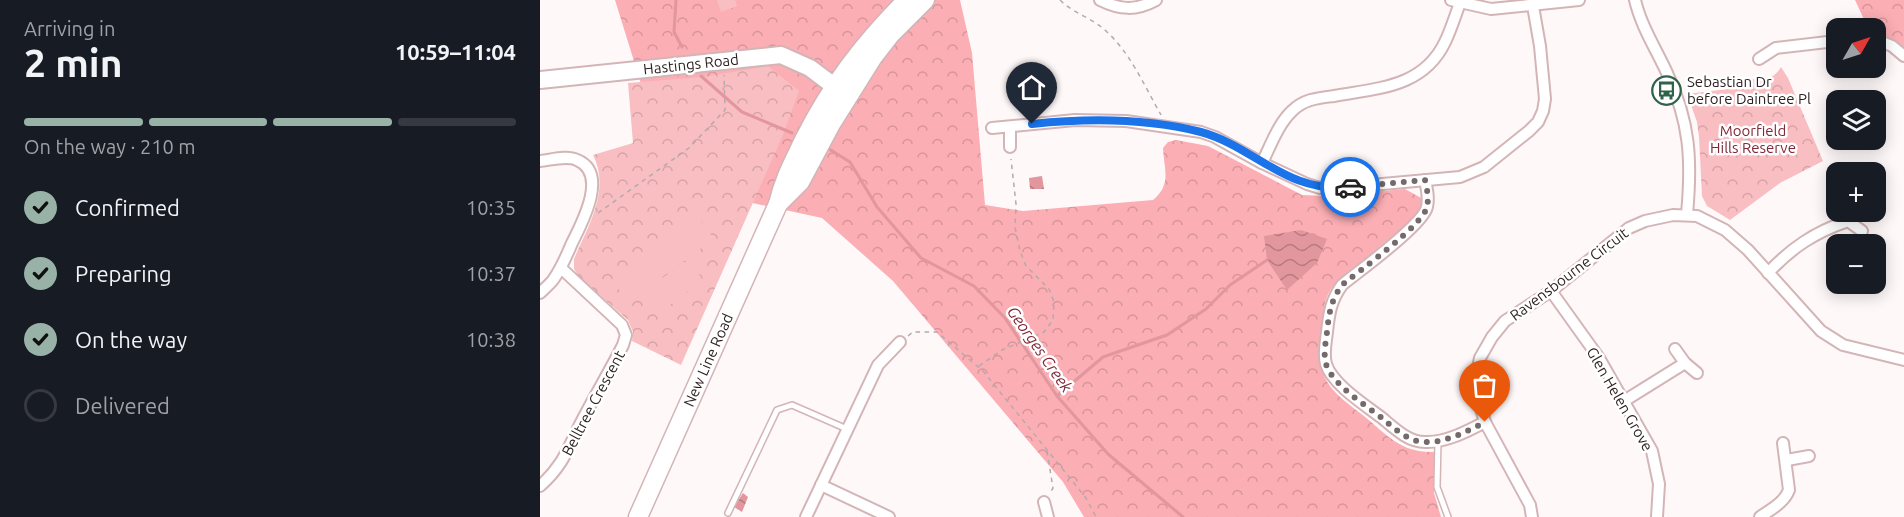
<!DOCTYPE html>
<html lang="en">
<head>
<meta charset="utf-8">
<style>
  :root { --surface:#171b24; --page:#242831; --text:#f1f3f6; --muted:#9ea1a6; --line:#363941; --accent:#99b2a8 }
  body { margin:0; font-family:Ubuntu,sans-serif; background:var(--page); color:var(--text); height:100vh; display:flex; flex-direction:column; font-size:22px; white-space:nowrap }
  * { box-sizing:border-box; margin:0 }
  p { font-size:20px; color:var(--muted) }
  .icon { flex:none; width:33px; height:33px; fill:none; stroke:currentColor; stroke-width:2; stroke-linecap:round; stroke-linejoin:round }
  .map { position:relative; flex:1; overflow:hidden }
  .panel { display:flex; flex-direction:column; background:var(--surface); width:540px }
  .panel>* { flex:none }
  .needle { width:39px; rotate:51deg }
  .fabs { position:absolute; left:1286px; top:18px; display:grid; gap:12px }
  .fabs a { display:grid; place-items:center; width:60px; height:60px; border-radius:12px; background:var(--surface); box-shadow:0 3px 15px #0003; font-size:30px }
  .pin { position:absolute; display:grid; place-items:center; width:51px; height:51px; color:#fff; margin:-62px -26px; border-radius:50% 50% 50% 0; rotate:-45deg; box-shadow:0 0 6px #0007 }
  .pin .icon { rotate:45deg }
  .courier { position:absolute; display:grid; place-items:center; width:60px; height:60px; margin:-30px; border:4px solid #1a73e8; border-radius:50%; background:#fff; color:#222; box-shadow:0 2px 8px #0007 }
  .headline em { font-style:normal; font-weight:600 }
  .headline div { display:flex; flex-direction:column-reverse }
  .headline { display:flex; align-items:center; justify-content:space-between; height:102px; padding:0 24px }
  h1 { font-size:39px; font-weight:600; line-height:45px }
  .bar { display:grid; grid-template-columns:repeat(4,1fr); gap:9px 6px; align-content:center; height:72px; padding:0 24px }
  .bar i { height:8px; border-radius:4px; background:var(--line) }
  .bar .active { background:var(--accent) }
  .bar p { grid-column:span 4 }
  ol { padding:0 24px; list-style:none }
  li { display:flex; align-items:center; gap:18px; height:66px }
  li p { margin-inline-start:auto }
  li .icon { padding:6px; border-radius:50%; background:var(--accent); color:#111; stroke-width:4 }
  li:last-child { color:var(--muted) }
  li i { width:33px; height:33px; border:3px solid var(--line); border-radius:50% }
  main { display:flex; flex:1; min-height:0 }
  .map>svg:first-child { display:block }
  .forest { fill:url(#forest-crowns) }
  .park { fill:url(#park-crowns) }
  .pitch { fill:#f9bec2 }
  .water { fill:url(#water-waves) }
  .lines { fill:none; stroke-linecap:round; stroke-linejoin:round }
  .stream { stroke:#e1979d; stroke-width:3 }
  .service-casing { stroke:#d4b5b7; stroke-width:8 }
  .minor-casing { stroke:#d4b5b7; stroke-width:14 }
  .secondary-casing { stroke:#d4b5b7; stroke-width:20 }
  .primary-casing { stroke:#d4b5b7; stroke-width:21 }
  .path { stroke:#b3aaab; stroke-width:1.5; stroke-dasharray:4.5 4.5; stroke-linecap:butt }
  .service { stroke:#fff; stroke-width:5 }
  .minor { stroke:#fff; stroke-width:10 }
  .secondary { stroke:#fff; stroke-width:16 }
  .primary { stroke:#fff; stroke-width:18 }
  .done { stroke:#756a6b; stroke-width:6; stroke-dasharray:0 10.8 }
  .route { stroke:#1a73e8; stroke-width:8 }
  .labels { text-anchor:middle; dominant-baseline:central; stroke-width:5; stroke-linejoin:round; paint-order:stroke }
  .street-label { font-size:15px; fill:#2a1e1f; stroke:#fff }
  .poi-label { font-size:15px; fill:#2a1e1f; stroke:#fff; text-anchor:start }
  .park-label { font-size:15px; fill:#7f2837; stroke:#fff }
  .water-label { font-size:16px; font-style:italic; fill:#802838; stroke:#fff }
</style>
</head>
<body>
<main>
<section class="panel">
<div class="headline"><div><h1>2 min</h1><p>Arriving in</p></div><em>10:59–11:04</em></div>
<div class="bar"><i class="active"></i><i class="active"></i><i class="active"></i><i></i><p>On the way · 210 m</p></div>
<ol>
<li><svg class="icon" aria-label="check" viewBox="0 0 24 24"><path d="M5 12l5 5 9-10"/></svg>Confirmed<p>10:35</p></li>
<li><svg class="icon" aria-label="check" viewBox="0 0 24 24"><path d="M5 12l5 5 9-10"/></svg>Preparing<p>10:37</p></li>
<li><svg class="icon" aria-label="check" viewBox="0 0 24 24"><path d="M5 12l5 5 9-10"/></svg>On the way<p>10:38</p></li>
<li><i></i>Delivered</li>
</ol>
</section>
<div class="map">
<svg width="1364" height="517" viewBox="0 0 1364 517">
  <defs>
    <pattern id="forest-crowns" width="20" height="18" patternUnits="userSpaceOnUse" patternTransform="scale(1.5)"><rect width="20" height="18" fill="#fbaeb4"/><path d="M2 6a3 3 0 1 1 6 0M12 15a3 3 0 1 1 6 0" fill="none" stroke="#d7959a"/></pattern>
    <pattern id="park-crowns" width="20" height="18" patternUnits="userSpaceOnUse" patternTransform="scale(1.5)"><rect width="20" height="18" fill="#f9bec2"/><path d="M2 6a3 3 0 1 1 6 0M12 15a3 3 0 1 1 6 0" fill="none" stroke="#d6a3a6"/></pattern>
    <pattern id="water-waves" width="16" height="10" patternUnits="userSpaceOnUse" patternTransform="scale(1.5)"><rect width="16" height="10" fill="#e1979d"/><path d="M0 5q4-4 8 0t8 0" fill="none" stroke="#b77b7f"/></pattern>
  </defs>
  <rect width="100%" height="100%" fill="#fff8f9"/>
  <g class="forest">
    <path d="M75,0H420L432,53L445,205L483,211L613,200C632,184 624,170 623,148L628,142L636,140L668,146L762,195L787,196L865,189L883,199L882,209L874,219C856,233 839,247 821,262C810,270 798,278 791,289C783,301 783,316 782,329C777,380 785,386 824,416C847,435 861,453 894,452V493L901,517H544L523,482L353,281L282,218L175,195L102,87Z"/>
    <polygon points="1315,0 1364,0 1364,56 1335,39 1335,28 1328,28"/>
  </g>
  <g class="park">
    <path d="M228,66L259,91L243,135L141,365L92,341L93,332L88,320L39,277L34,269V259C48,226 71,190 53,155L93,143L88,83L163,77Z"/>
    <path d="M1241,67L1248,78L1283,161L1240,183L1190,220L1167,206L1162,196L1159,137L1157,122L1147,94L1204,87L1210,78C1223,83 1234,79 1241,67Z"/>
  </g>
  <g class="pitch">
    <polygon points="177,0 195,0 197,6 181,12"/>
    <polygon points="158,217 174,239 132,270 115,248"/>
    <polygon points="114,249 130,271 88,302 72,280"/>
    <polygon points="148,260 163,280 121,312 105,290"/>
  </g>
  <g class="water">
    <polygon points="502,176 504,189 490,189 489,178"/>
    <polygon points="761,230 787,239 777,263 747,290 727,260 724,236"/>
    <polygon points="203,493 208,497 202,512 194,507"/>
  </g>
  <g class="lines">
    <g class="stream">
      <polyline points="136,0 134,32 142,47"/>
      <polyline points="161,76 202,112 252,133"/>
      <polyline points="289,149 310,162 337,207 381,258 434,286 465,318 517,396 568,454 643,517"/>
      <polyline points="517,396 563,357 627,335 666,309 690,285 727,260"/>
    </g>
    <defs>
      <g id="service">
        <polyline points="898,441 897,487 908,517"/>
        <polyline points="188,513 237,410 252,405 307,429"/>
      </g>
      <g id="minor">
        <path d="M560,0C580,10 596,11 616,0"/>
        <polyline points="911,0 951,9 1039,0"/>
        <path d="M1095,0C1101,26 1116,49 1127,73C1150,122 1152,160 1147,214"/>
        <polyline points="1335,39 1352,46 1364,56"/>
        <polyline points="1219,59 1236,48 1296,41"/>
        <polyline points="452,128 535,120 586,121 661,132 675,137 722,163 767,184 780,188 798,188 920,177 944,167 989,131 998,122 1003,111 1005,99 1000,46 993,6"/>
        <polyline points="470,147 470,127"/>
        <path d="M0,161C11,160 27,155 37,160C69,173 42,223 32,243C27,255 21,269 13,280C9,285 4,289 0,293"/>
        <path d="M722,163C730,147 738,124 752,111C764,99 778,98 794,96C837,88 883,88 905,42C911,30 915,16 920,3"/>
        <path d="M885,180C887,189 889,198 887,207C883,225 819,271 802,285C791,300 789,313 787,332C786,341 783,354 786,364C792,384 825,405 842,418C854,428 868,442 885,442C905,443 928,431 945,422"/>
        <path d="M1228,273C1251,248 1275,232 1308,221L1322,231"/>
        <polyline points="1011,291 1059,358 1112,451 1119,484 1117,517"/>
        <polyline points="1135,349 1145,363 1157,373"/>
        <polyline points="1084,401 1145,363"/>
        <polyline points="1247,460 1269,456"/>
        <polyline points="281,485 349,517"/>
        <path d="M0,486C26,463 29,444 45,415C57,392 71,369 83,345L86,335L82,325L21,268"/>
        <polyline points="504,502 508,517"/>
        <polyline points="266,517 338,365 360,342"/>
        <polyline points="992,517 990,505 945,422 936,392 936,376 940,358 952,337 965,321 1011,291 1089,228 1105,221 1133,215 1157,216 1185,230 1208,250 1281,331 1303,345 1364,360"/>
        <path d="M1220,517C1231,509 1244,503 1249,490L1243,443"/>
      </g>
      <polyline id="secondary" points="0,80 241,55 270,68 294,86"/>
      <g id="primary">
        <polyline points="238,204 260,182 291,124 333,57 350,35 385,0"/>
        <path d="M98,517L238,204C244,179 253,163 264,140C291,86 324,43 367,0"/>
      </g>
    </defs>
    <use href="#service" class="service-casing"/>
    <use href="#minor" class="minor-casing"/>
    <use href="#secondary" class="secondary-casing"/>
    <use href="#primary" class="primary-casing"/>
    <g class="path">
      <path d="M520,0C534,14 553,18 567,32C591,54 605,87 621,115"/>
      <polyline points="58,213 149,148 185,110 184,75"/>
      <polyline points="368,336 373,332 397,332 443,371 546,498 556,517"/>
      <polyline points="439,366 462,350 504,332 513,320 514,302 509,289 486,266 480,251 475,227 476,204 471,159"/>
      <polyline points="507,451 513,488 510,493"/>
    </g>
    <use href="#service" class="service"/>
    <use href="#minor" class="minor"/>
    <use href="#secondary" class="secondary"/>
    <use href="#primary" class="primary"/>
  </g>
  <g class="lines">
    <path class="done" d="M810,187L885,180C887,189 889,198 887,207C883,225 819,271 802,285C791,300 789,313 787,332C786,341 783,354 786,364C792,384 825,405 842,418C854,428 868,442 885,442C905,443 928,431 945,422"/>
    <path class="route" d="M492,124C548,118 606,118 661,132C715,147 747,194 810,187"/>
  </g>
  <defs>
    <symbol id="bus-ring" viewBox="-11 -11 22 22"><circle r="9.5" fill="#fff" stroke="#2e6349" stroke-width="1.5"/><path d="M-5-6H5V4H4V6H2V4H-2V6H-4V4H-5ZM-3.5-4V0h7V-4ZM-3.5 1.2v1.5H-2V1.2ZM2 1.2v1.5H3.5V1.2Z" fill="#2e6349"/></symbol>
  </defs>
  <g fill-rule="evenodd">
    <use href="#bus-ring" x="1110" y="74" width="33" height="33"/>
  </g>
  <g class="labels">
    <g class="street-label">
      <text transform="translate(151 64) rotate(-6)">Hastings Road</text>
      <text transform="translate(1029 274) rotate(-37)">Ravensbourne Circuit</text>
      <text transform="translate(168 360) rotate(-66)">New Line Road</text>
      <text transform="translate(1080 399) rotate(60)">Glen Helen Grove</text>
      <text transform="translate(53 403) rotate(-62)">Belltree Crescent</text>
    </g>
    <g class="poi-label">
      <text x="1147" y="81">Sebastian Dr<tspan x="1147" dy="17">before Daintree Pl</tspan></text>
    </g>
    <g class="park-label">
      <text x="1213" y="130">Moorfield<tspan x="1213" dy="17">Hills Reserve</tspan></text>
    </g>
    <g class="water-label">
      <text transform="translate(500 349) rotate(55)">Georges Creek</text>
    </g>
  </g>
</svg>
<div class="fabs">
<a><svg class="needle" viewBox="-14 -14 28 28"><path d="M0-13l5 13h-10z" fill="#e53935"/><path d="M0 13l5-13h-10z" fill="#9ea1a6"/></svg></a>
<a><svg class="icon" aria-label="layers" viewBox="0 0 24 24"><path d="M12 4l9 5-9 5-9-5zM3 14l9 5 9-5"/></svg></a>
<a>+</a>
<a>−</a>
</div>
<div class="pin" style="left:945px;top:422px;background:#ea580c"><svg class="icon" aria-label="bag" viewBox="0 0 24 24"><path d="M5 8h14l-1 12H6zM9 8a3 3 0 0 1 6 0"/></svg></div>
<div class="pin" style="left:492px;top:124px;background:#1f2937"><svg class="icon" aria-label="home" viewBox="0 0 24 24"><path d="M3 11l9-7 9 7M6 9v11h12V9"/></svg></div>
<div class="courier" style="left:810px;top:187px"><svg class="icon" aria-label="car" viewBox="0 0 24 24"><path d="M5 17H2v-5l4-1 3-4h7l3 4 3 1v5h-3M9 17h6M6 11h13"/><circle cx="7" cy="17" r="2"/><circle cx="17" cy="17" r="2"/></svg></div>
</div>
</main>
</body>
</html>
